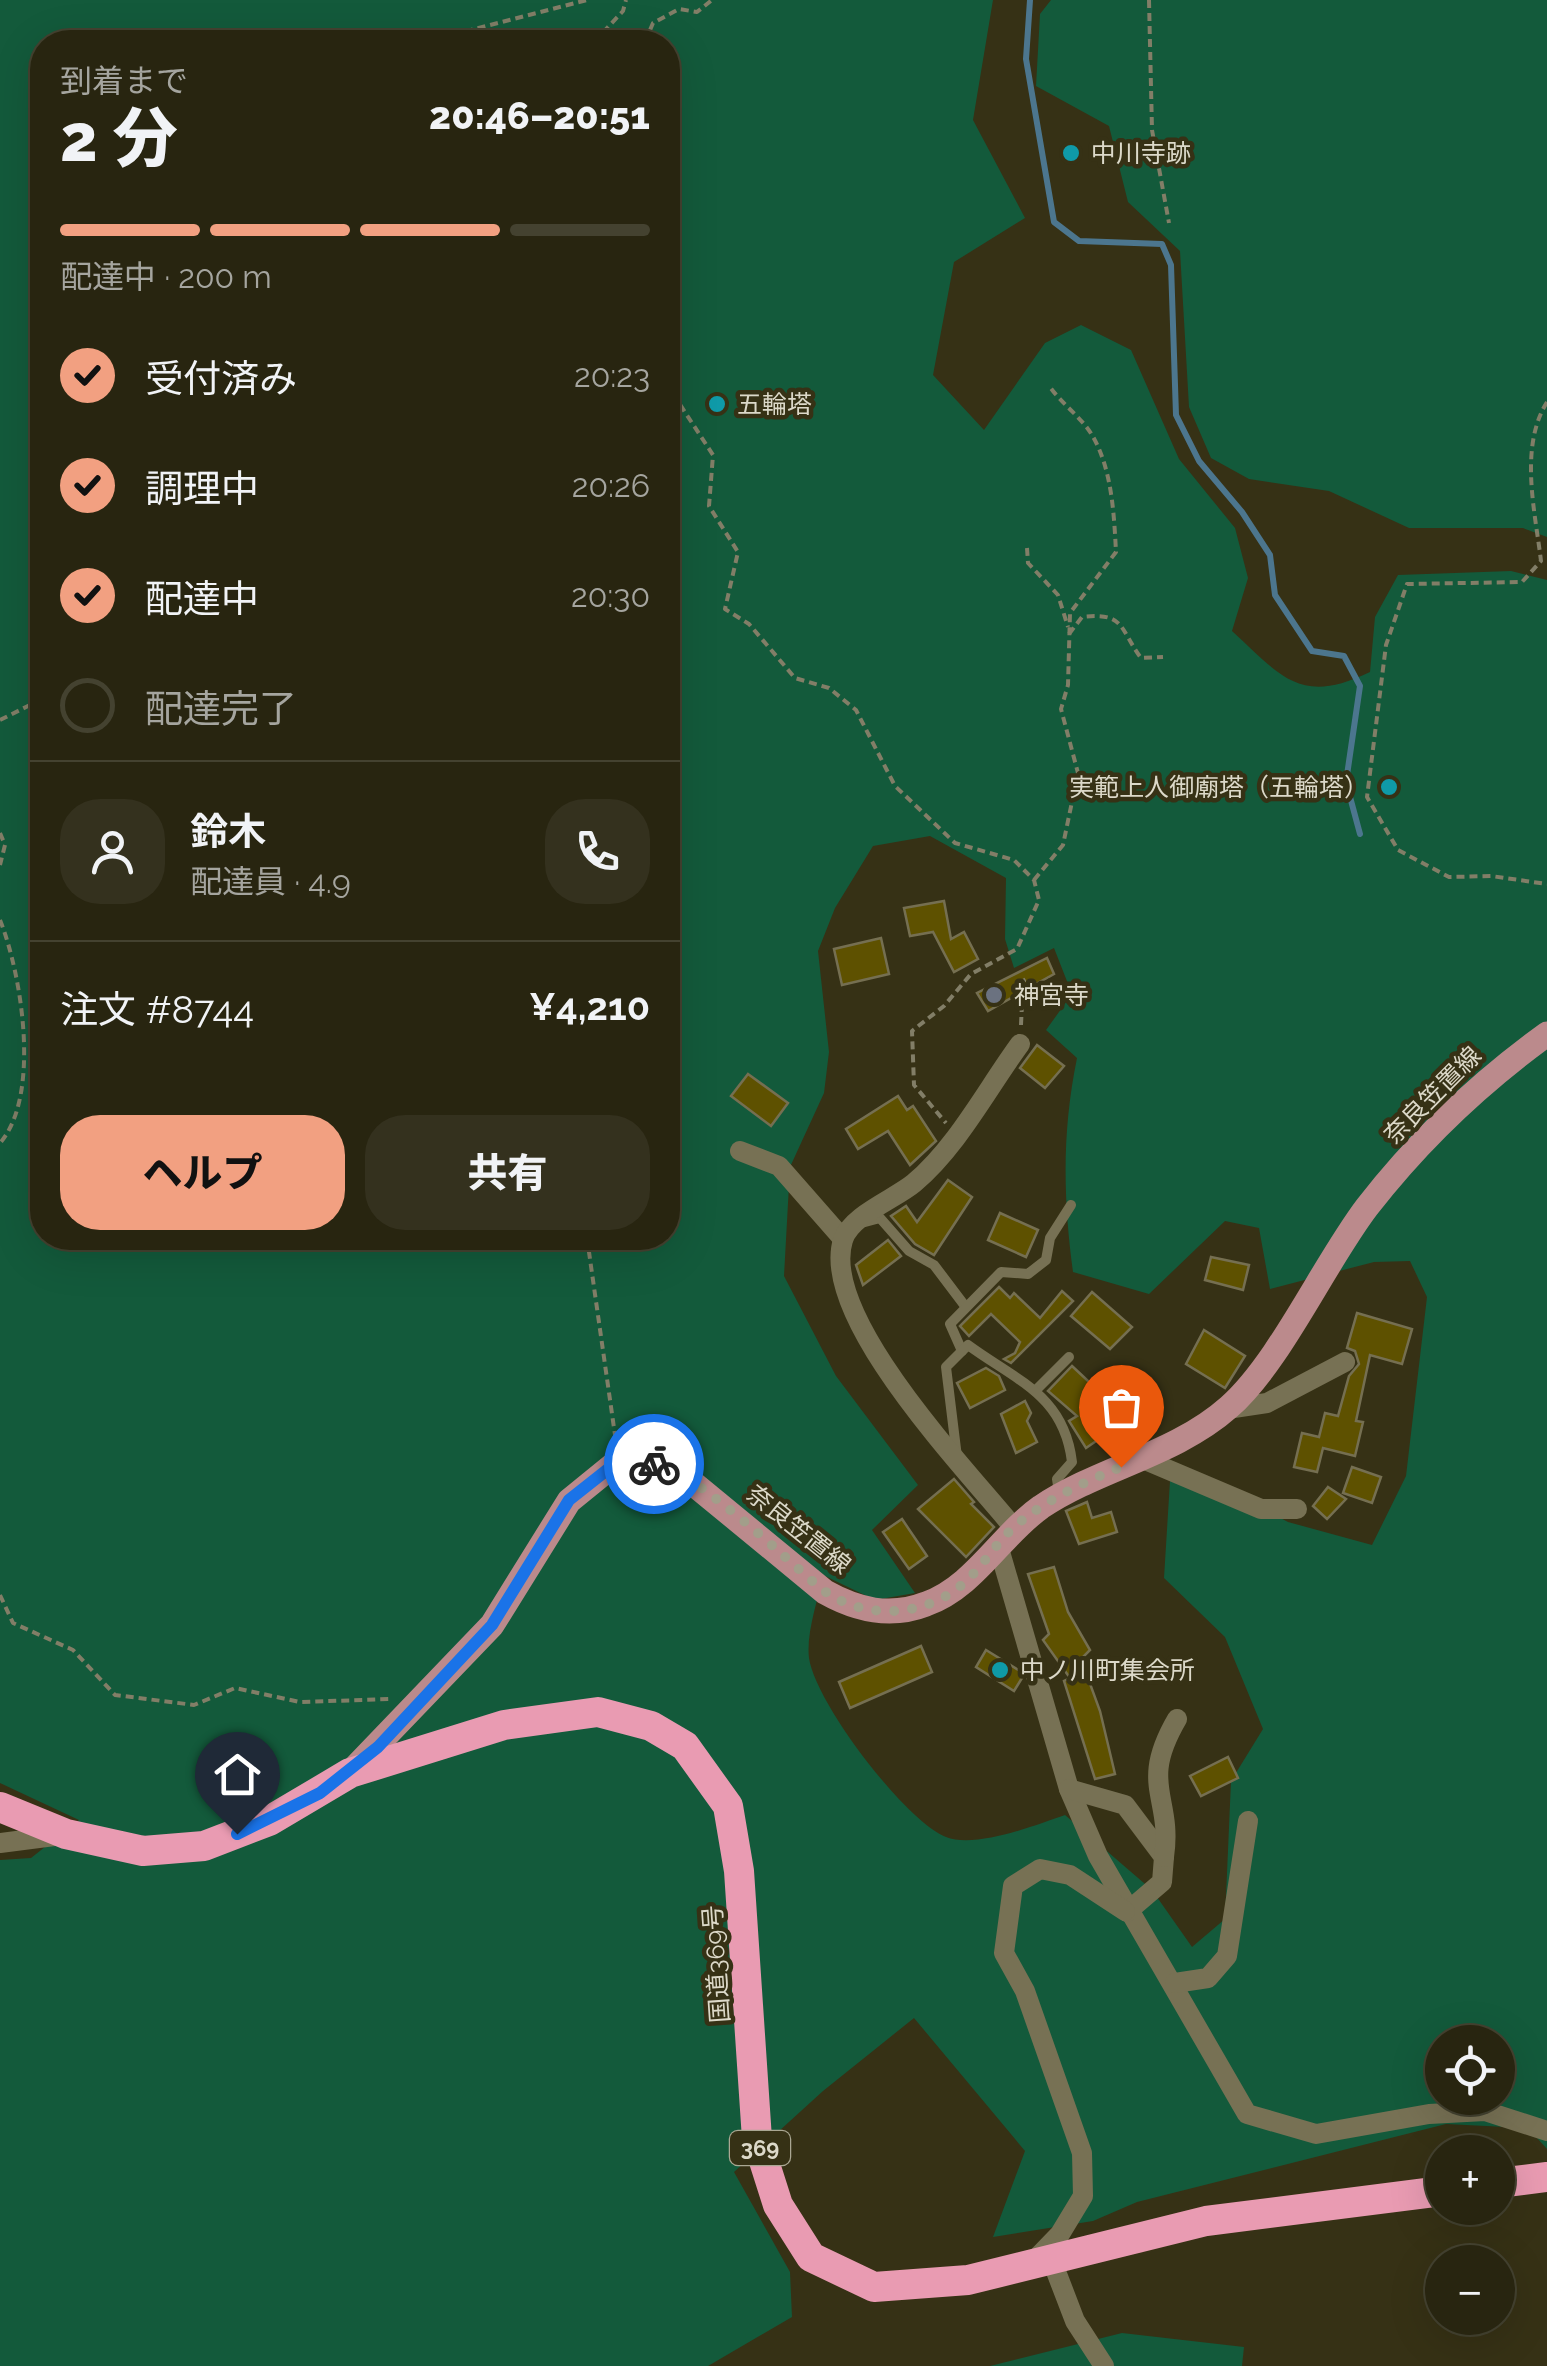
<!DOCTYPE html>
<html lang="ja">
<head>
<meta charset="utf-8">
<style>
  :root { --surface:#282510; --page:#34311e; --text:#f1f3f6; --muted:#a5a59f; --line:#444230; --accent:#f2a081 }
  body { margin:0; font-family:Raleway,"Noto Sans JP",sans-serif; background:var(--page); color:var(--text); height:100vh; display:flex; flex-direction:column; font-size:38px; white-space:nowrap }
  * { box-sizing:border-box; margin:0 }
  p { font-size:32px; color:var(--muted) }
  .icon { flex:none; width:55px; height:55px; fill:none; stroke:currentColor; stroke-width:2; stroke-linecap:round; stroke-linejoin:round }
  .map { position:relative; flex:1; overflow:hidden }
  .details { position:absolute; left:30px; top:30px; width:650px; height:1220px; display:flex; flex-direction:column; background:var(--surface); border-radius:40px; box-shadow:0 10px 40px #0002,0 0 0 2px var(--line) }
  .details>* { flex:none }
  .fabs { position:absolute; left:1425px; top:2025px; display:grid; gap:20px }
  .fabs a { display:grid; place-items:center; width:90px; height:90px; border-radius:50%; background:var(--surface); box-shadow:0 10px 40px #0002,0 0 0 2px var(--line); font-size:50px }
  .pin { position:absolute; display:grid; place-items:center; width:85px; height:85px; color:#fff; margin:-102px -42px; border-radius:50% 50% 50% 0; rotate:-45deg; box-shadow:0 0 10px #0007 }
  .pin .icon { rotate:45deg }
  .courier { position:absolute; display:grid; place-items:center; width:100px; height:100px; margin:-50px; border:8px solid #1a73e8; border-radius:50%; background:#fff; color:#222; box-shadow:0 2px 12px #0007 }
  .head em { font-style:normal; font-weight:800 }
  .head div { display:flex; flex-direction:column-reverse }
  .head { display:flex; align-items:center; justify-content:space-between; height:170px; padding:0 30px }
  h1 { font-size:65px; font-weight:800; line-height:75px }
  .bar { display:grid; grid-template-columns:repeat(4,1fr); gap:15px 10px; align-content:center; height:120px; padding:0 30px }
  .bar i { height:12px; border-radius:8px; background:var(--line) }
  .bar .current { background:var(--accent) }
  .bar p { grid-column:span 4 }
  .line { display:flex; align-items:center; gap:25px; padding:0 30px; border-top:2px solid var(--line) }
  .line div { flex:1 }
  .round { display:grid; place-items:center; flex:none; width:105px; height:105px; border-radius:40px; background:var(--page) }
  ol { padding:0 30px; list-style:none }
  li { display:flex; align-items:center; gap:30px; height:110px }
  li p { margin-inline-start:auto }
  li .icon { padding:10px; border-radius:50%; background:var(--accent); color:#111; stroke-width:4 }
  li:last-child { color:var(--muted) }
  li i { width:55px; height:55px; border:5px solid var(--line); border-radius:50% }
  .button { display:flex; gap:20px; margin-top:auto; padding:20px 30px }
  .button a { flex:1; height:115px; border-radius:40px; background:var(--accent); color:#111; font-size:40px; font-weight:800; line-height:115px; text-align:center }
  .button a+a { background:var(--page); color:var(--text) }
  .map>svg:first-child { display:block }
  .green { fill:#135a3b; fill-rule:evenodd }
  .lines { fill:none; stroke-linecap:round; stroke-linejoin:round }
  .stream { stroke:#4c768e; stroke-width:6 }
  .building { fill:#5e5100; stroke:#756f51; stroke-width:2.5 }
  .path { stroke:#827e67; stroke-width:4; stroke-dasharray:8 5; stroke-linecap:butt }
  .lane { stroke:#777154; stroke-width:10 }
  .street { stroke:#777154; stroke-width:20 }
  .primary { stroke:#bb8a8c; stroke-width:25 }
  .highway { stroke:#e99bb2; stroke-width:30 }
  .done { stroke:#a29e8a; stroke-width:10; stroke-dasharray:0 18 }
  .route { stroke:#1a73e8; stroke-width:12 }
  .culture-dot { fill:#0f9aa8; stroke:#363115; stroke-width:4 }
  .worship-dot { fill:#6b7280; stroke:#363115; stroke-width:4 }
  .labels { text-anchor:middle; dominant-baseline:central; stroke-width:9; stroke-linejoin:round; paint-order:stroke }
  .shield { fill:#363115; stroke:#aaa793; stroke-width:2.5 }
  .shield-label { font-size:22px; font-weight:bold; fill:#dcd9c9 }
  .poi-label { font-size:25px; fill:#dcd9c9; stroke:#363115; text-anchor:start }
  .street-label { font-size:25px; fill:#dcd9c9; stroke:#363115 }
</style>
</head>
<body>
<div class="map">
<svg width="1547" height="2366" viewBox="0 0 1547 2366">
  <rect width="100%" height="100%" fill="#363115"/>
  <g class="green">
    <path d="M0,0H993L973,120L1025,218L954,262L933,375L984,430L1045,343L1081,325L1131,350L1179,459L1235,528L1248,578L1232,631C1281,676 1300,706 1370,672L1375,617L1398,575L1511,571L1547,580V2149L1528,2128L1446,2124L1137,2202L1093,2221L993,2237L1025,2151L914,2018L823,2091L734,2172L790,2272L792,2317L708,2366H0V1860L31,1858L79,1820L0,1783ZM42,42H668V1238H42ZM930,836L1006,878L1005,939L1014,968L1054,948L1072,994L1046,1030L1077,1058C1062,1131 1063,1198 1073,1272L1149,1294L1225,1221L1259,1228L1270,1289L1374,1262L1410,1261L1427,1297L1406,1476L1372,1545L1288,1522L1212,1482L1170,1481L1164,1578L1225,1637L1263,1729L1231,1781L1225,1919L1192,1947L1152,1890L1065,1815C1036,1825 975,1849 946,1837C905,1821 815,1702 809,1658C806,1633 818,1600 823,1575L875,1600L915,1593L872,1530L918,1485L836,1376L784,1276L790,1167L824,1093L829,1052L818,951L835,908L873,846ZM1442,2042H1498V2098H1442Z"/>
    <polygon points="1051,0 1547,0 1547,537 1523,528 1409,528 1329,491 1249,479 1211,458 1189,407 1180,251 1128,202 1109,126 1036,86 1040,14"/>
    <polygon points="1122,2333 1244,2347 1242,2366 990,2366"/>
  </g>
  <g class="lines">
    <polyline class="stream" points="1030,0 1026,59 1054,222 1079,241 1162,244 1171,265 1176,415 1199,461 1242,512 1270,555 1275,595 1312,651 1344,656 1360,686 1346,782 1360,834"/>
  </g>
  <g class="building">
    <polygon points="944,901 951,939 964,932 978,959 954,972 933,932 910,936 904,908"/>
    <polygon points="881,938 889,974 842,985 834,949"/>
    <polygon points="1047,958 1054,974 988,1011 977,993"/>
    <polygon points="1037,1045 1064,1066 1045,1088 1020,1068"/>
    <polygon points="748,1074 788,1103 771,1126 731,1096"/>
    <polygon points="898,1096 907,1110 913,1106 936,1141 910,1165 888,1131 858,1149 846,1129"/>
    <polygon points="948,1180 972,1197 934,1255 915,1244 891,1216 906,1206 917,1222"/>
    <polygon points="1000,1213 1038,1230 1026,1257 988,1240"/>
    <polygon points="888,1240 901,1256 863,1285 856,1265"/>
    <polygon points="1211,1257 1249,1265 1243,1290 1205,1280"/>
    <polygon points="999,1287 1010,1298 1014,1293 1040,1318 1062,1291 1073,1301 1011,1363 1004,1359 1015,1353 1020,1342 991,1314 969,1336 960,1326"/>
    <polygon points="1092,1292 1132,1327 1110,1349 1071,1316"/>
    <polygon points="1357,1313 1412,1329 1402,1364 1370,1355 1356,1421 1363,1422 1355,1456 1323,1448 1317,1472 1294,1467 1302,1433 1319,1437 1325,1413 1338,1416 1349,1376 1359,1364 1355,1351 1347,1348"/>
    <polygon points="1204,1330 1245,1356 1225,1388 1186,1364"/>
    <polygon points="1072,1366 1102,1394 1121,1424 1086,1448 1069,1421 1077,1416 1048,1391"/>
    <polygon points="986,1368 999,1376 1005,1390 970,1408 957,1383"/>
    <polygon points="1025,1401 1031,1413 1027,1421 1037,1442 1016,1453 1001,1414"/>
    <polygon points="1352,1467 1381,1477 1372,1503 1343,1493"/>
    <polygon points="954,1479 974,1502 971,1504 994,1527 966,1557 918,1509"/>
    <polygon points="1328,1487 1346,1499 1327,1519 1313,1506"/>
    <polygon points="1087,1502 1092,1518 1111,1512 1117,1532 1079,1544 1066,1511"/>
    <polygon points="902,1519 927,1556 909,1569 883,1532"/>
    <polygon points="1054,1567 1068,1612 1090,1650 1081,1659 1100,1711 1115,1774 1095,1779 1064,1681 1070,1678 1043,1640 1049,1634 1028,1574"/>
    <polygon points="921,1646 932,1672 850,1708 839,1682"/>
    <polygon points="986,1650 1020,1671 1022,1678 1014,1691 976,1667"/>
    <polygon points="1228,1757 1238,1778 1201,1796 1190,1776"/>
  </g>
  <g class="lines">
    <g class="path">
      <polyline points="1149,0 1152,130 1169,223"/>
      <polyline points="456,42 471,30 587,0"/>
      <polyline points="594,42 623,11 626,0"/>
      <polyline points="645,42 653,23 679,9 697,12 712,0"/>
      <polyline points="668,369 676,379 679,403 713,455 709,506 738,552 725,609 749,624 795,678 829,688 856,710 895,786 955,843 1014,860 1034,880 1039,900 1017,949 971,974 944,1006 912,1031 914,1085 946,1123"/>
      <path d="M1547,402C1519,447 1535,511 1541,561L1522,582L1407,584L1386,645L1367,797L1398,850L1449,877L1491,876L1547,884"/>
      <polyline points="1027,548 1028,563 1058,595 1068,627"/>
      <path d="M1069,634L1082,617C1125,612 1119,628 1141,658L1163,657"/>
      <polyline points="0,720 42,699"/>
      <polyline points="0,833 5,845 0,865"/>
      <path d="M1034,880L1063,845L1078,773L1061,709L1068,685L1070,613L1116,552C1114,514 1112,469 1092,435C1082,418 1062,404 1050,387"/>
      <path d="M0,920C22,975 41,1096 0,1143"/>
      <polyline points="1021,1025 1023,981 1028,978"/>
      <polyline points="587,1238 616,1442"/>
      <polyline points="0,1595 13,1623 73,1650 115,1695 194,1705 235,1688 300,1702 391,1699"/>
    </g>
    <g class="lane">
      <polyline points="865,1222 880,1218 909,1251 934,1265 965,1306"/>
      <polyline points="962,1351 950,1324 1001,1272 1028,1274 1046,1260 1050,1238 1071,1205"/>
      <polyline points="1038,1388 1069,1357"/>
      <path d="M957,1457L946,1367L968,1345C1017,1381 1064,1395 1072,1462L1057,1479L1059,1492"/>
    </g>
    <g class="street">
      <polyline points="740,1151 779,1166 843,1239"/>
      <polyline points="1227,1409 1267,1403 1345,1362"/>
      <polyline points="1143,1459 1261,1509 1297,1509"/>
      <path d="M1014,1528C966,1469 819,1317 843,1240C851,1215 895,1199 914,1183C957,1147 987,1089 1020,1044"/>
      <polyline points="998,1545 1069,1789 1098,1856 1247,2114 1316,2134 1429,2114 1485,2111 1547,2131"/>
      <polyline points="1069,1789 1125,1805 1164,1857 1162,1882 1127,1912"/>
      <polyline points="0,1843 62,1835"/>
      <path d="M1164,1857C1173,1796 1138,1786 1177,1719"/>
      <polyline points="1175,1983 1208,1978 1227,1956 1248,1821"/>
      <polyline points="1052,2261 1075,2321 1104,2366"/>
      <polyline points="1032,2263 1060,2234 1083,2196 1082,2153 1025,1991 1004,1953 1013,1886 1040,1869 1070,1875 1125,1911"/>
    </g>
    <path class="primary" d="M350,1773L492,1625L569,1501L612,1466L628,1461L662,1465L695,1485L825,1592C857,1610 890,1618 926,1604C974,1587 1000,1536 1041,1507C1099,1468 1175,1455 1229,1407C1280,1362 1323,1265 1367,1207C1419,1140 1478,1084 1547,1034"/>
    <g class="highway">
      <polyline points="0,1807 66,1834 143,1851 204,1846 269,1821 350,1773 504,1725 598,1712 651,1726 685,1746 728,1806 739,1871 757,2139 778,2205 811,2257 874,2287 968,2280 1206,2221 1442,2191"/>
      <polyline points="1498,2183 1547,2177"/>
    </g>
  </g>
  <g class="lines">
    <path class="done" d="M654,1464C693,1469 785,1558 818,1586C859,1621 924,1619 964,1583C983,1566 996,1543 1015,1526C1046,1500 1084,1482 1121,1467"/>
    <polyline class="route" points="237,1834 320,1793 378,1747 492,1625 569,1500 612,1466 628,1461 654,1464"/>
  </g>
  <g class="culture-dot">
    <circle cx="1071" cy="153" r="10"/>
    <circle cx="717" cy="404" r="10"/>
    <circle cx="1389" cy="787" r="10"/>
    <circle cx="1000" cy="1670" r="10"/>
  </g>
  <circle class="worship-dot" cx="994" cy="995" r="10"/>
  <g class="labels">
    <rect class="shield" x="730" y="2131" width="60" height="34" rx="8"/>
    <g class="shield-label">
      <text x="760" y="2148">369</text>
    </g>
    <g class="poi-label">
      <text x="1091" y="153">中川寺跡</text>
      <text x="737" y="404">五輪塔</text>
      <text x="1369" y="787" text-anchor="end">実範上人御廟塔（五輪塔）</text>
      <text x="1014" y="995">神宮寺</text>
      <text x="1020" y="1670">中ノ川町集会所</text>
    </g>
    <g class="street-label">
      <text transform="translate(1432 1095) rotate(-45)">奈良笠置線</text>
      <text transform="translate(799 1529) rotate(39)">奈良笠置線</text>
      <text transform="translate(716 1964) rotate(-94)">国道369号</text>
    </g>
  </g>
</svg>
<div class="fabs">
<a><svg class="icon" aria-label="locate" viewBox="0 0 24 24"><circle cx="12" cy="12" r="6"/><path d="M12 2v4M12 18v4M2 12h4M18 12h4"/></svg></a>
<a>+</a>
<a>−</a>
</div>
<div class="pin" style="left:1121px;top:1467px;background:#ea580c"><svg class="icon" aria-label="bag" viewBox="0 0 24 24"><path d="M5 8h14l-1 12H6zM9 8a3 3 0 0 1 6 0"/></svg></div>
<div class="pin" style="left:237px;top:1834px;background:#1f2937"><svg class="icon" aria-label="home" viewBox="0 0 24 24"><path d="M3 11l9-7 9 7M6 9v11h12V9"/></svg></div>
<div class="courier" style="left:654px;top:1464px"><svg class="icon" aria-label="bike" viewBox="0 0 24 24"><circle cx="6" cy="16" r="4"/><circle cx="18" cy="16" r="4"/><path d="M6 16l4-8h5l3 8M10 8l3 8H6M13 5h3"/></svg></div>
<section class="details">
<div class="head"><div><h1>2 分</h1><p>到着まで</p></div><em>20:46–20:51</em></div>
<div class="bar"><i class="current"></i><i class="current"></i><i class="current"></i><i></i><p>配達中 · 200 m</p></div>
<ol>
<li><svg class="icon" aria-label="check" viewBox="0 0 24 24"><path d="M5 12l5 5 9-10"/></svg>受付済み<p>20:23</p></li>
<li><svg class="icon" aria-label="check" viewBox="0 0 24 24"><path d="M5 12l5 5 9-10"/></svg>調理中<p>20:26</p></li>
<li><svg class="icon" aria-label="check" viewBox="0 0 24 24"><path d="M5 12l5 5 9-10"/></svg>配達中<p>20:30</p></li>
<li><i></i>配達完了</li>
</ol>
<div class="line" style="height:180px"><a class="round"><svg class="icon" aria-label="person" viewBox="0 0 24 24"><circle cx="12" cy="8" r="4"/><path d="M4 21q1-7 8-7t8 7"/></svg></a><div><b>鈴木</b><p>配達員 · 4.9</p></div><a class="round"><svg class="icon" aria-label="phone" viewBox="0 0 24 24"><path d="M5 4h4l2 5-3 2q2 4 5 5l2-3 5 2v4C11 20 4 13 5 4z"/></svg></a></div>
<div class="line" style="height:130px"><div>注文 #8744</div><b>¥4,210</b></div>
<div class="button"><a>ヘルプ</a><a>共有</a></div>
</section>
</div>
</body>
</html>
